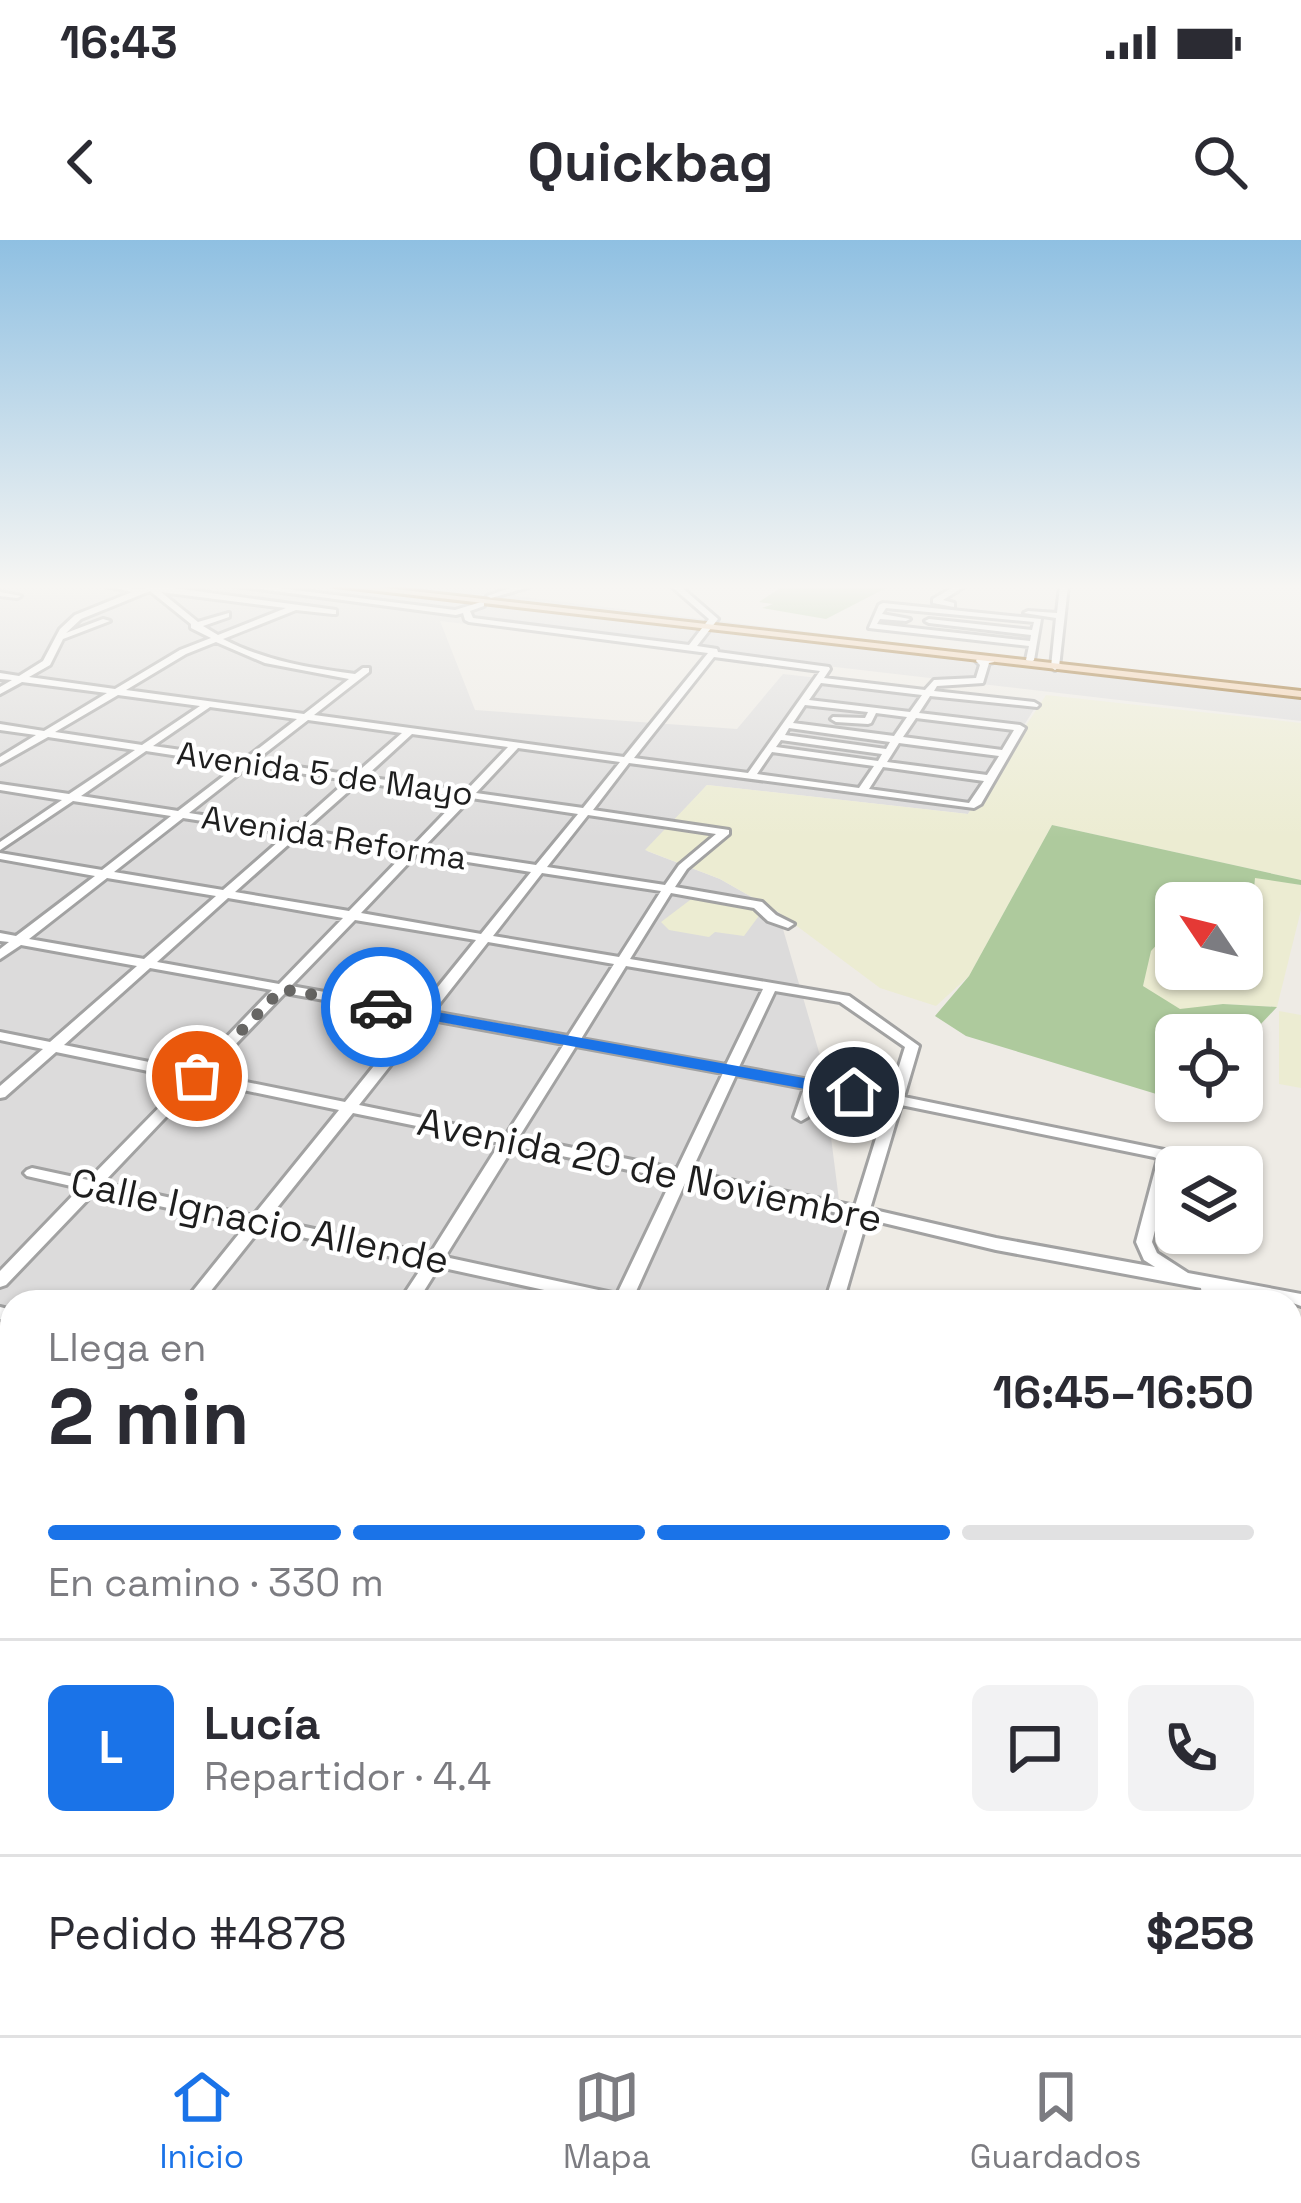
<!DOCTYPE html>
<html lang="es">
<head>
<meta charset="utf-8">
<style>
  :root { --surface:#fff; --page:#f2f2f3; --text:#2b2b33; --muted:#7c7c81; --line:#e1e1e2; --accent:#1a73e8 }
  body { margin:0; font-family:"Space Grotesk",sans-serif; background:var(--page); color:var(--text); height:100vh; display:flex; flex-direction:column; font-size:45px; white-space:nowrap }
  * { box-sizing:border-box; margin:0 }
  p { font-size:39px; color:var(--muted) }
  .icon { flex:none; width:66px; height:66px; fill:none; stroke:currentColor; stroke-width:2; stroke-linecap:round; stroke-linejoin:round }
  .map { position:relative; flex:1; overflow:hidden }
  .panel { position:absolute; left:0px; top:1050px; width:1302px; height:747px; display:flex; flex-direction:column; background:var(--surface); border-radius:36px 36px 0 0; box-shadow:0 3px 9px #0004 }
  .panel>* { flex:none }
  .needle { width:78px; rotate:305deg }
  .tools { position:absolute; left:1155px; top:642px; display:grid; gap:24px }
  .tools a { display:grid; place-items:center; width:108px; height:108px; border-radius:18px; background:var(--surface); box-shadow:0 3px 9px #0004; font-size:60px }
  .pin { position:absolute; display:grid; place-items:center; width:102px; height:102px; color:#fff; margin:-51px; border:6px solid #fff; border-radius:50%; box-shadow:0 3px 12px #0007 }
  .courier { position:absolute; display:grid; place-items:center; width:120px; height:120px; margin:-60px; border:9px solid #1a73e8; border-radius:50%; background:#fff; color:#222; box-shadow:0 3px 15px #0007 }
  .summary em { font-style:normal; font-weight:700 }
  .summary div { display:flex; flex-direction:column-reverse }
  .summary { display:flex; align-items:center; justify-content:space-between; height:204px; padding:0 48px }
  h1 { font-size:78px; font-weight:700; line-height:90px }
  .bar { display:grid; grid-template-columns:repeat(4,1fr); gap:18px 12px; align-content:center; height:144px; padding:0 48px }
  .bar i { height:15px; border-radius:9px; background:var(--line) }
  .bar .current { background:var(--accent) }
  .bar p { grid-column:span 4 }
  .line { display:flex; align-items:center; gap:30px; padding:0 48px; border-top:3px solid var(--line) }
  .line div { flex:1 }
  .round { display:grid; place-items:center; flex:none; width:126px; height:126px; border-radius:18px; background:var(--page) }
  .status { display:flex; justify-content:space-between; align-items:center; height:84px; padding:0 60px; background:var(--surface); direction:ltr }
  .status svg { height:33px; fill:currentColor }
  header { display:flex; justify-content:space-between; align-items:center; height:156px; padding:0 48px; background:var(--surface); font-size:54px; font-weight:700 }
  .tab-bar { display:flex; justify-content:space-around; align-items:center; height:168px; border-top:3px solid var(--line); background:var(--surface); font-size:33px; color:var(--muted) }
  .tab-bar a { display:grid; justify-items:center; gap:6px }
  .tab-bar .current { color:var(--accent) }
  .map>svg:first-child { display:block }
  .residential { fill:#dcdbdb }
  .farmland { fill:#ececd2 }
  .forest { fill:#aeca9d }
  .lines { fill:none; stroke-linecap:round; stroke-linejoin:round }
  .minor-casing { stroke:#a2a2a2; stroke-width:6 }
  .major-casing { stroke:#8c590c; stroke-width:6 }
  .minor { fill:#fff; fill-rule:evenodd }
  .major { fill:#f4cca4; fill-rule:evenodd }
  .route { fill:#1a73e8 }
  .done { stroke:#676664; stroke-width:12; stroke-dasharray:0 21.6 }
  .labels { text-anchor:middle; dominant-baseline:central; stroke-width:9; stroke-linejoin:round; paint-order:stroke }
  .far-street-label { font-size:33px; fill:#1e1e1e; stroke:#fff }
  .street-label { font-size:39px; fill:#1e1e1e; stroke:#fff }
</style>
</head>
<body>
<div class="status"><b>16:43</b><svg viewBox="0 0 49 12"><path d="M0 12V9h3v3zM5 12V6h3v6zM10 12V3h3v9zM15 12V0h3v12zM26 1h20v11H26zM47 4h2v5h-2z"/></svg></div>
<header><svg class="icon" aria-label="back" viewBox="0 0 24 24"><path d="M15 5l-7 7 7 7"/></svg>Quickbag<svg class="icon" aria-label="search" viewBox="0 0 24 24"><circle cx="10" cy="10" r="6"/><path d="M15 15l6 6"/></svg></header>
<div class="map">
<svg width="1301" height="1795" viewBox="0 0 1301 1795">
  <rect width="100%" height="100%" fill="#eeebe5"/>
  <polygon class="residential" points="0,346 517,346 515,356 1301,452 1301,481 440,381 475,470 737,489 783,434 1038,463 968,574 707,545 647,611 720,639 778,672 821,819 852,1062 12,1062 12,1085 0,1081"/>
  <g class="farmland">
    <polygon points="1046,455 1301,483 1301,640 1052,585 969,736 936,766 880,748 778,672 720,639 645,610 707,545 968,574"/>
    <polygon points="1255,637 1301,645 1301,670 1277,767 1223,764 1180,770 1143,746 1150,711 1175,684 1176,729 1242,729 1242,694 1250,695"/>
    <polygon points="694,657 728,661 764,669 744,696 715,692 709,697 669,690 661,682"/>
    <polygon points="1279,771 1301,775 1301,848 1279,844"/>
  </g>
  <g class="forest">
    <polygon points="783,346 890,346 826,379 762,368 773,364 759,362"/>
    <polygon points="1052,585 1301,640 1301,645 1255,638 1250,695 1242,694 1242,663 1176,663 1176,684 1151,711 1143,746 1180,769 1223,764 1277,767 1242,804 1242,795 1176,795 1176,860 966,796 935,776 969,736"/>
  </g>
  <g class="lines">
    <defs>
      <g id="minor">
        <path d="M106,346L140,349L159,346L336,370V374H333L296,370L223,399C265,421 309,428 355,434L363,428H369V432L314,475L624,517L708,413L469,382L465,380L463,373L456,375L236,346H262L455,370L481,362H484V366L470,371L473,378L689,405L709,379L671,346H680L718,379L697,406L717,409L718,412L829,427L830,429L824,438L925,450L934,440L976,438L980,425L976,421L977,419L994,418V422L989,423L983,443L937,446L934,451L1034,462L1039,465L1037,467L930,456L919,473L1020,485L1025,488L981,564L974,568L629,523L593,570L729,590V594L687,629L675,647L762,662L776,675L794,684L788,688L768,681L754,668L671,653L630,719L849,756L919,806L904,857L1164,910L1174,918L1152,1002L1157,1013L1188,1033L1301,1054V1066L1290,1062L1219,1051L1221,1062H1203L1201,1048L996,1010L867,979L843,1062H825L852,976L686,941L633,1058L636,1062H599L439,1027L417,1062H399L424,1024L261,988L202,1062H184L246,985L95,952L6,1045L0,1047V1031L80,948L27,936L24,933L27,930L32,928L88,940L187,839L56,812L5,857L0,858V846L43,809L0,800V792L50,802L137,726L21,705L0,719V709L9,702L0,701V693L16,696L95,636L0,619V613L102,630L171,576L73,561L0,610V602L62,560L0,550V544L69,554L135,510L48,497L0,524V517L36,495L0,490V484L44,491L107,453L22,442L0,454V447L12,440L0,439V433L19,436L43,421L60,389L75,375L132,352ZM150,351L191,384V388L211,398L180,410L115,449L29,437L50,425L63,399L110,381L103,379L66,393L81,379ZM161,352L286,368L218,395L203,386L229,377V373L198,382ZM216,402L265,423L349,439L304,474L126,450L186,414ZM714,417L820,431L748,533L634,518ZM821,443L922,455L910,472L809,460ZM118,455L200,466L142,505L55,492ZM805,465L868,472L865,478L833,477L831,479L836,482L868,484L871,483L876,473L907,477L894,496L793,483ZM210,467L297,479L245,519L153,506ZM916,478L1014,490L1002,510L903,497ZM308,480L402,493L354,535L255,521ZM789,488L890,502L886,509L785,495ZM412,494L508,507L466,551L365,537ZM781,500L882,514L878,521L776,507ZM899,503L999,516L987,535L887,522ZM518,508L620,522L583,568L476,553ZM146,511L238,525L178,571L81,556ZM772,512L874,526L859,548L757,534ZM249,526L348,540L293,589L189,573ZM883,527L984,541L969,563L869,549ZM359,542L460,557L412,607L305,590ZM471,558L578,574L536,625L423,608ZM588,575L716,594L679,625L665,645L547,627ZM183,578L287,594L223,650L114,632ZM298,596L406,612L349,671L235,652ZM417,614L531,632L481,694L361,673ZM542,633L661,651L619,717L493,696ZM107,638L216,656L144,719L29,699ZM228,658L343,678L279,744L157,722ZM355,680L476,700L420,769L291,746ZM488,702L614,724L568,796L433,772ZM626,726L763,749L726,825L581,799ZM150,728L272,750L194,831L64,805ZM775,751L840,762L905,807L890,855L739,827ZM285,753L414,776L345,862L207,834ZM427,779L564,804L506,895L359,865ZM576,806L723,833L677,929L519,897ZM736,835L804,848L794,877L801,881L808,877L817,850L887,863L855,966L691,932ZM200,841L339,870L253,976L103,943ZM901,865L1154,917L1158,919L1136,1002L1144,1020L1155,1027L996,998L870,969ZM353,873L500,903L430,1014L268,979ZM514,906L672,939L617,1054L445,1017Z"/>
        <polygon points="517,346 532,346 491,358 487,356"/>
        <polygon points="955,346 965,346 943,360 954,363 954,367 933,363 933,359"/>
        <polygon points="1060,346 1068,346 1059,427 1055,430 1051,427 1056,378 1024,373 1028,371 1057,373"/>
        <polygon points="0,352 21,356 17,358 0,356"/>
        <path d="M883,363L1041,379L1034,420L1030,423L1026,420L1029,406L869,388L879,365ZM886,368L1034,382L1032,390L929,379L925,381L929,383L1031,395L1030,401L877,384L880,379L906,381L910,379L882,374Z"/>
        <polygon points="0,1067 12,1070 12,1082 0,1079"/>
        <polygon points="0,1273 12,1277 12,1293 0,1289"/>
        <rect x="1290" y="1313" width="11" height="18"/>
        <polygon points="12,1356 12,1374 0,1375 0,1357"/>
      </g>
      <polygon id="major" points="335,346 368,346 1301,451 1301,457"/>
    </defs>
    <use href="#minor" class="minor-casing"/>
    <use href="#major" class="major-casing"/>
    <use href="#minor" class="minor"/>
    <use href="#major" class="major"/>
  </g>
  <linearGradient id="sky" x2="0" y2="1"><stop stop-color="#8fc0e2"/><stop offset="0.58" stop-color="#f7f6f3"/><stop offset="1" stop-color="#f7f6f3" stop-opacity="0"/></linearGradient>
  <rect width="1301" height="598" fill="url(#sky)"/>
  <polygon class="route" points="381,762 854,847 863,852 854,858 375,770 372,767"/>
  <g class="lines">
    <polyline class="done" points="197,836 282,749 381,767"/>
  </g>
  <g class="labels">
    <g class="far-street-label">
      <text transform="translate(325 534) rotate(8)">Avenida 5 de Mayo</text>
      <text transform="translate(334 598) rotate(9)">Avenida Reforma</text>
    </g>
    <g class="street-label">
      <text transform="translate(650 930) rotate(12)">Avenida 20 de Noviembre</text>
      <text transform="translate(260 981) rotate(12)">Calle Ignacio Allende</text>
    </g>
  </g>
</svg>
<div class="tools">
<a><svg class="needle" viewBox="-14 -14 28 28"><path d="M0-13l5 13h-10z" fill="#e53935"/><path d="M0 13l5-13h-10z" fill="#7c7c81"/></svg></a>
<a><svg class="icon" aria-label="locate" viewBox="0 0 24 24"><circle cx="12" cy="12" r="6"/><path d="M12 2v4M12 18v4M2 12h4M18 12h4"/></svg></a>
<a><svg class="icon" aria-label="layers" viewBox="0 0 24 24"><path d="M12 4l9 5-9 5-9-5zM3 14l9 5 9-5"/></svg></a>
</div>
<div class="pin" style="left:197px;top:836px;background:#ea580c"><svg class="icon" aria-label="bag" viewBox="0 0 24 24"><path d="M5 8h14l-1 12H6zM9 8a3 3 0 0 1 6 0"/></svg></div>
<div class="pin" style="left:854px;top:852px;background:#1f2937"><svg class="icon" aria-label="home" viewBox="0 0 24 24"><path d="M3 11l9-7 9 7M6 9v11h12V9"/></svg></div>
<div class="courier" style="left:381px;top:767px"><svg class="icon" aria-label="car" viewBox="0 0 24 24"><path d="M5 17H2v-5l4-1 3-4h7l3 4 3 1v5h-3M9 17h6M6 11h13"/><circle cx="7" cy="17" r="2"/><circle cx="17" cy="17" r="2"/></svg></div>
<section class="panel">
<div class="summary"><div><h1>2 min</h1><p>Llega en</p></div><em>16:45–16:50</em></div>
<div class="bar"><i class="current"></i><i class="current"></i><i class="current"></i><i></i><p>En camino · 330 m</p></div>
<div class="line" style="height:216px"><b class="round" style="background:var(--accent);color:#fff">L</b><div><b>Lucía</b><p>Repartidor · 4.4</p></div><a class="round"><svg class="icon" aria-label="chat" viewBox="0 0 24 24"><path d="M4 5h16v11H9l-5 4z"/></svg></a><a class="round"><svg class="icon" aria-label="phone" viewBox="0 0 24 24"><path d="M5 4h4l2 5-3 2q2 4 5 5l2-3 5 2v4C11 20 4 13 5 4z"/></svg></a></div>
<div class="line" style="height:156px"><div>Pedido #4878</div><b>$258</b></div>
</section>
</div>
<nav class="tab-bar">
<a class="current"><svg class="icon" aria-label="home" viewBox="0 0 24 24"><path d="M3 11l9-7 9 7M6 9v11h12V9"/></svg>Inicio</a>
<a><svg class="icon" aria-label="map" viewBox="0 0 24 24"><path d="M3 6l6-2 6 2 6-2v14l-6 2-6-2-6 2zM9 4v14M15 6v14"/></svg>Mapa</a>
<a><svg class="icon" aria-label="saved" viewBox="0 0 24 24"><path d="M7 4h10v16l-5-4-5 4z"/></svg>Guardados</a>
</nav>
</body>
</html>
